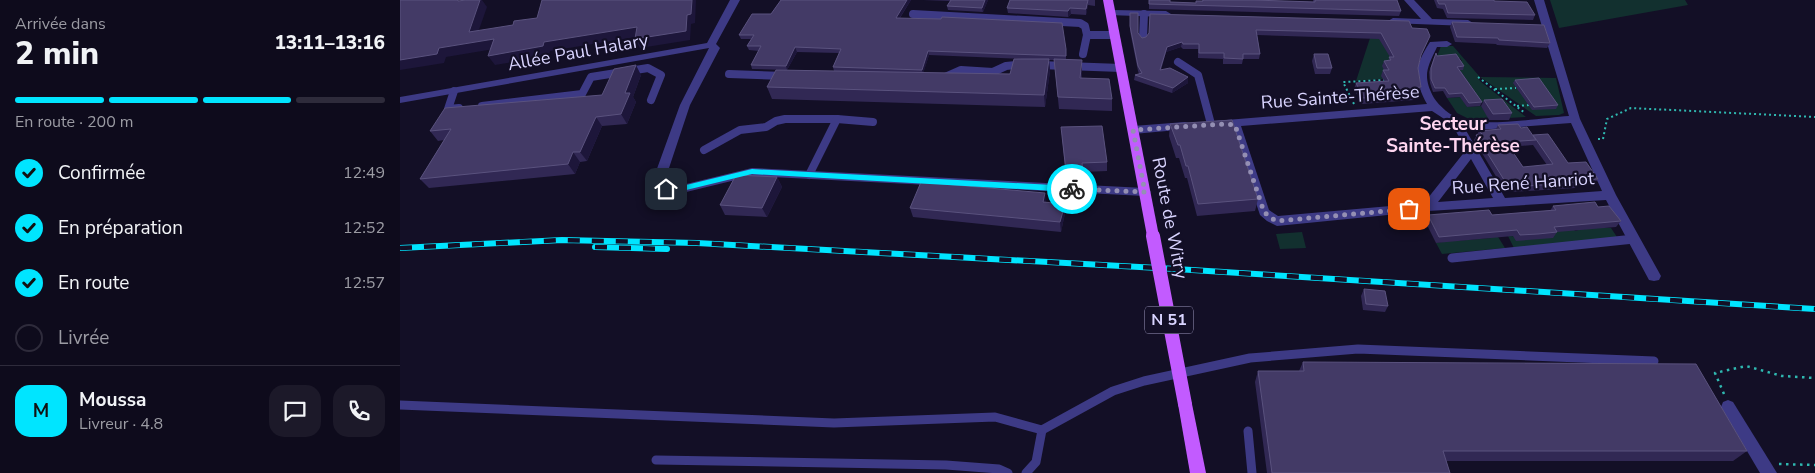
<!DOCTYPE html>
<html lang="fr">
<head>
<meta charset="utf-8">
<style>
  :root { --surface:#0e0b1c; --page:#1c1929; --text:#f1f3f6; --muted:#9b9ba3; --line:#2e2b3b; --accent:#00e5ff }
  body { margin:0; font-family:"Nunito Sans",sans-serif; background:var(--page); color:var(--text); height:100vh; display:flex; flex-direction:column; font-size:19px; white-space:nowrap }
  * { box-sizing:border-box; margin:0 }
  p { font-size:16px; color:var(--muted) }
  .icon { flex:none; width:28px; height:28px; fill:none; stroke:currentColor; stroke-width:2; stroke-linecap:round; stroke-linejoin:round }
  .map { position:relative; flex:1; overflow:hidden }
  .details { display:flex; flex-direction:column; background:var(--surface); width:400px }
  .details>* { flex:none }
  .pin { position:absolute; display:grid; place-items:center; width:42px; height:42px; color:#fff; margin:-21px; border-radius:10px; box-shadow:0 2px 8px #0006 }
  .courier { position:absolute; display:grid; place-items:center; width:50px; height:50px; margin:-25px; border:4px solid #00e5ff; border-radius:50%; background:#fff; color:#222; box-shadow:0 1px 6px #0007 }
  .headline em { font-style:normal; font-weight:800 }
  .headline div { display:flex; flex-direction:column-reverse }
  .headline { display:flex; align-items:center; justify-content:space-between; height:85px; padding:0 15px }
  h1 { font-size:32px; font-weight:800; line-height:38px }
  .bar { display:grid; grid-template-columns:repeat(4,1fr); gap:8px 5px; align-content:center; height:60px; padding:0 15px }
  .bar i { height:6px; border-radius:4px; background:var(--line) }
  .bar .on { background:var(--accent) }
  .bar p { grid-column:span 4 }
  .line { display:flex; align-items:center; gap:12px; padding:0 15px; border-top:1px solid var(--line) }
  .line div { flex:1 }
  .round { display:grid; place-items:center; flex:none; width:52px; height:52px; border-radius:15px; background:var(--page) }
  ol { padding:0 15px; list-style:none }
  li { display:flex; align-items:center; gap:15px; height:55px }
  li p { margin-inline-start:auto }
  li .icon { padding:5px; border-radius:50%; background:var(--accent); color:#111; stroke-width:4 }
  li:last-child { color:var(--muted) }
  li i { width:28px; height:28px; border:2px solid var(--line); border-radius:50% }
  main { display:flex; flex:1; min-height:0 }
  .map>svg:first-child { display:block }
  .green { fill:#12302f }
  .lines { fill:none; stroke-linecap:round; stroke-linejoin:round }
  .path-far1 { stroke:#2fb8b0; stroke-width:2; stroke-dasharray:2 3; stroke-linecap:butt }
  .path { stroke:#2fb8b0; stroke-width:2.5; stroke-dasharray:2.5 4.5; stroke-linecap:butt }
  .lane-far1 { stroke:#3d3a85; stroke-width:8 }
  .lane { stroke:#3d3a85; stroke-width:9 }
  .street { fill:#3d3a85; fill-rule:evenodd }
  .primary { fill:#c25bff; fill-rule:evenodd }
  .rail-casing { stroke:#00e5ff; stroke-width:6 }
  .rail { stroke:#130f26; stroke-width:4.5; stroke-dasharray:12; stroke-linecap:butt }
  .primary-bridge { stroke:#c25bff; stroke-width:14 }
  .wall { fill:#312854; fill-rule:evenodd }
  .shaded-wall { fill:#1d163a }
  .building { fill:#433a66; stroke:#5a527e }
  .route { fill:#00e5ff }
  .done { stroke:#948fb3; stroke-width:5; stroke-dasharray:0 9 }
  .labels { text-anchor:middle; dominant-baseline:central; stroke-width:4.5; stroke-linejoin:round; paint-order:stroke }
  .shield { fill:#130f26; stroke:#9e99be; stroke-width:1 }
  .shield-label { font-size:16px; font-weight:bold; fill:#d9d4ff }
  .street-label { font-size:18px; fill:#d9d4ff; stroke:#130f26 }
  .neighbourhood-label { font-size:19px; font-weight:bold; fill:#ffd6f0; stroke:#130f26 }
</style>
</head>
<body>
<main>
<section class="details">
<div class="headline"><div><h1>2 min</h1><p>Arrivée dans</p></div><em>13:11–13:16</em></div>
<div class="bar"><i class="on"></i><i class="on"></i><i class="on"></i><i></i><p>En route · 200 m</p></div>
<ol>
<li><svg class="icon" aria-label="check" viewBox="0 0 24 24"><path d="M5 12l5 5 9-10"/></svg>Confirmée<p>12:49</p></li>
<li><svg class="icon" aria-label="check" viewBox="0 0 24 24"><path d="M5 12l5 5 9-10"/></svg>En préparation<p>12:52</p></li>
<li><svg class="icon" aria-label="check" viewBox="0 0 24 24"><path d="M5 12l5 5 9-10"/></svg>En route<p>12:57</p></li>
<li><i></i>Livrée</li>
</ol>
<div class="line" style="height:90px"><b class="round" style="background:var(--accent);color:#111">M</b><div><b>Moussa</b><p>Livreur · 4.8</p></div><a class="round"><svg class="icon" aria-label="chat" viewBox="0 0 24 24"><path d="M4 5h16v11H9l-5 4z"/></svg></a><a class="round"><svg class="icon" aria-label="phone" viewBox="0 0 24 24"><path d="M5 4h4l2 5-3 2q2 4 5 5l2-3 5 2v4C11 20 4 13 5 4z"/></svg></a></div>
</section>
<div class="map">
<svg width="1415" height="473" viewBox="0 0 1415 473">
  <rect width="100%" height="100%" fill="#130f26"/>
  <g class="green">
    <polygon points="1150,0 1285,0 1288,5 1159,28"/>
    <polygon points="970,38 992,39 993,62 983,79 956,81"/>
    <polygon points="1041,46 1053,46 1080,77 1156,78 1164,113 1159,115 1136,116 1080,77 1077,77 1081,82 1126,117 1071,120 1057,113 1047,98 1061,97 1067,107 1081,106 1088,117 1085,106 1078,96 1065,93 1057,62 1062,61 1060,58 1036,59"/>
    <polygon points="1202,224 1205,228 1211,228 1219,240 1114,248 1108,236 1152,238 1150,233 1172,226 1175,231"/>
    <polygon points="902,232 906,248 880,249 876,234"/>
    <polygon points="1095,232 1105,248 1042,254 1036,243 1043,242 1040,237 1052,236 1055,241 1091,238"/>
  </g>
  <g class="lines">
    <g class="path-far1">
      <polyline points="1078,77 1125,113"/>
      <polyline points="1095,89 1116,88"/>
      <polyline points="954,104 943,82 986,80"/>
      <polyline points="1117,106 1129,105"/>
      <polyline points="1198,139 1203,139 1207,119 1231,108 1415,117"/>
    </g>
    <g class="path">
      <polyline points="1324,394 1315,373 1346,366 1382,376 1415,378"/>
      <polyline points="1379,464 1415,465"/>
    </g>
    <g class="lane-far1">
      <polyline points="513,14 680,23 685,26 687,35 715,35"/>
      <polyline points="743,38 744,14"/>
      <polyline points="683,54 687,35"/>
      <polyline points="778,62 798,75 811,124"/>
      <polyline points="639,65 721,68"/>
      <polyline points="329,74 385,76"/>
      <polyline points="543,78 561,70 593,72 606,66 624,64"/>
      <polyline points="54,91 48,109 59,108"/>
      <polyline points="82,106 182,94 191,77 248,68 261,75 251,100"/>
      <polyline points="304,150 340,130 366,127 376,121 385,119 437,119"/>
      <polyline points="409,175 437,119 473,122"/>
    </g>
    <g class="lane">
      <polyline points="1052,258 1234,239"/>
      <polyline points="0,405 434,423 595,417 642,430 636,462 626,473"/>
      <polyline points="642,430 713,391 744,381 850,358 958,349 1254,361"/>
      <polyline points="848,431 852,473"/>
      <polyline points="256,460 546,465 599,469 608,473"/>
    </g>
    <g class="street">
      <polygon points="330,0 340,0 316,44 320,48 290,105 266,177 270,185 278,186 352,168 745,188 751,192 745,196 352,176 278,194 261,191 254,177 280,105 309,48 0,103 0,97 307,43"/>
      <polygon points="1004,0 1014,0 1032,19 1068,20 1073,23 1068,26 990,23 988,21 993,18 1021,19"/>
      <path d="M1134,0H1144L1180,119L1216,195L1261,276L1259,280L1254,281L1249,280L1206,200L1028,211L877,226L867,221L860,215L831,128L814,127L813,124L814,121L1027,104C1013,78 1014,67 1030,42L1047,41L1052,44L1047,47H1037C1027,68 1022,76 1034,98C1039,106 1051,116 1060,119C1084,127 1142,118 1169,116ZM1032,111L1052,124L1066,150L1024,203L878,216L869,210L841,126ZM1171,123L1202,191L1105,198L1064,127L1078,130ZM1071,159L1093,198L1038,202Z"/>
      <polygon points="711,10 766,11 771,14 766,17 708,15 708,11"/>
      <polygon points="785,122 789,123 790,126 789,129 733,134 728,130 733,126"/>
      <polygon points="1328,400 1333,402 1377,473 1360,473 1321,407 1323,402"/>
    </g>
    <g class="primary">
      <polygon points="703,0 713,0 759,236 757,239 749,239 747,236"/>
      <polygon points="785,397 790,399 792,404 806,473 790,473 778,404 780,399"/>
    </g>
    <defs>
      <g id="rail">
        <polyline points="195,247 267,249"/>
        <polyline points="0,248 162,240 297,243 776,269 1415,309"/>
      </g>
    </defs>
    <use href="#rail" class="rail-casing"/>
    <use href="#rail" class="rail"/>
    <polyline class="primary-bridge" points="753,236 785,404"/>
  </g>
  <g class="wall">
    <path d="M381,0H511L500,18L666,53V59L682,72V78L712,99V111L659,109L654,60H649L650,71L645,107L372,99L367,87L434,71L433,67L439,53L397,52L387,70L352,69L351,65L359,51L349,50L347,46L351,39H341L339,35L371,14ZM529,55L622,59L610,74L523,73Z"/>
    <polygon points="523,0 588,0 583,12 548,10 547,6 550,1"/>
    <polygon points="610,0 695,0 695,6 688,5 686,15 671,14 668,17 608,13 607,8"/>
    <polygon points="749,0 770,2 796,3 802,1 802,0 853,0 913,2 913,0 997,0 1001,11 999,16 749,9"/>
    <polygon points="1031,0 1094,0 1094,1 1135,15 1133,20 1047,18 1043,9 1037,8 1034,0"/>
    <polygon points="730,13 738,33 742,38 746,37 749,33 750,14 1012,28 1030,36 1020,58 1018,68 1021,87 1019,93 1015,93 1016,95 1014,100 962,104 954,89 956,83 985,82 981,76 983,70 984,70 982,66 984,61 988,61 990,57 979,39 857,35 860,54 859,59 843,59 842,64 823,64 823,59 798,58 798,49 783,49 781,47 766,52 761,70 788,83 772,93 734,80 735,75 739,74 738,71 730,31"/>
    <polygon points="1052,22 1150,43 1147,48 1097,45 1096,44 1055,42 1050,27"/>
    <polygon points="914,54 932,68 930,74 915,74 912,61"/>
    <polygon points="1037,56 1064,66 1063,70 1060,70 1082,102 1080,106 1067,107 1060,97 1047,98 1043,91 1033,92 1030,83 1029,72 1034,57"/>
    <polygon points="241,75 233,97 236,102 227,124 202,126 187,161 180,162 175,174 29,188 20,179 44,140 38,141 30,131 202,95"/>
    <polygon points="1115,80 1158,105 1156,109 1132,110 1113,83"/>
    <polygon points="1084,100 1112,113 1109,120 1089,120 1081,106"/>
    <polygon points="770,124 858,199 855,211 797,216 787,178 785,178 779,158 776,158 769,136"/>
    <path d="M1098,125L1121,128L1132,135L1168,163L1198,179L1194,184L1177,185L1175,188L1112,192L1110,188H1103L1074,140L1079,131L1096,129ZM1133,145L1147,165L1123,167L1109,147Z"/>
    <polygon points="662,136 707,162 707,171 683,172 683,180 666,179"/>
    <polygon points="377,177 382,187 367,217 325,215 320,205"/>
    <polygon points="646,203 665,204 665,213 661,232 513,217 510,208"/>
    <polygon points="1153,206 1198,207 1221,221 1216,227 1157,232 1153,238 1116,241 1113,236 1036,243 1025,221 1028,215 1092,215 1150,211"/>
    <polygon points="964,289 988,306 985,312 963,310 961,296"/>
    <polygon points="903,362 1347,451 1333,461 1046,461 1050,473 867,473 855,382 858,371 899,371"/>
  </g>
  <g class="shaded-wall">
    <polygon points="80,0 82,0 87,7 75,41 69,32"/>
    <polygon points="292,0 296,0 295,23 291,24 290,40 240,48 235,39 287,15"/>
    <polygon points="507,0 511,0 497,22 496,18"/>
    <polygon points="585,0 588,0 583,12 582,8"/>
    <polygon points="688,0 688,5 686,15 686,9"/>
    <polygon points="670,8 671,14 668,17 668,11"/>
    <polygon points="237,27 242,36 150,51 149,56 95,65 88,56 144,42"/>
    <polygon points="94,39 100,48 46,57 44,63 0,70 0,60 39,48"/>
    <polygon points="782,42 781,47 766,52 759,75 760,70 767,47"/>
    <polygon points="395,47 397,52 387,70 386,66"/>
    <polygon points="528,51 529,55 523,74 522,70"/>
    <polygon points="649,59 650,71 645,107 644,95"/>
    <polygon points="682,60 682,72 680,90 680,78"/>
    <polygon points="236,65 241,75 233,97 236,102 227,124 221,114 225,93"/>
    <polygon points="788,77 788,83 772,93 773,88"/>
    <polygon points="196,117 202,126 187,161 180,152"/>
    <polygon points="173,152 180,162 175,174 168,164"/>
    <polygon points="377,177 382,187 367,217 362,208"/>
    <polygon points="645,193 646,202 643,202"/>
    <polygon points="665,204 665,213 661,232 660,222"/>
  </g>
  <g class="building">
    <polygon points="0,0 58,0 58,1 66,0 80,0 69,32 113,25 114,21 137,18 142,0 292,0 291,14 287,15 286,31 235,39 237,27 144,42 143,46 88,56 94,39 39,48 37,54 0,60"/>
    <polygon points="381,0 507,0 496,18 541,19 542,17 662,23 666,49 666,56 528,51 522,70 433,67 441,49 395,47 386,66 351,65 361,46 347,46 354,35 339,35 352,14 371,14"/>
    <polygon points="551,0 585,0 582,8 547,6"/>
    <polygon points="610,0 688,0 686,9 670,8 668,11 607,8"/>
    <polygon points="749,0 770,0 770,2 796,3 796,1 803,1 803,0 853,0 915,2 915,0 997,0 1001,11 749,4"/>
    <polygon points="1037,0 1094,0 1094,1 1127,2 1135,15 1048,13 1045,4 1039,4"/>
    <polygon points="730,13 738,13 738,33 742,38 746,37 749,33 750,14 1009,21 1012,28 1027,29 1030,36 1021,55 1018,68 1021,87 1012,88 1016,95 963,98 956,83 989,81 983,70 989,70 984,61 991,60 989,57 994,57 981,33 856,30 860,54 843,54 843,59 824,58 824,53 799,53 799,44 783,44 782,42 767,47 760,70 770,68 788,77 773,88 735,75 742,73 738,66 730,26"/>
    <polygon points="1052,22 1144,25 1150,43 1099,40 1098,38 1057,37"/>
    <polygon points="1036,53 1037,56 1056,54 1064,66 1057,67 1082,102 1069,103 1062,93 1049,94 1045,88 1035,88 1031,79 1031,68"/>
    <polygon points="914,54 928,54 932,68 917,68"/>
    <polygon points="614,59 649,59 644,95 367,87 376,70 610,74"/>
    <polygon points="654,59 682,60 680,78 709,79 712,99 658,97"/>
    <polygon points="236,65 225,93 230,93 221,114 196,117 180,152 173,152 168,164 20,179 51,129 30,131 45,108 202,95 214,69"/>
    <polygon points="1139,78 1158,105 1134,107 1115,80"/>
    <polygon points="1102,99 1112,113 1093,114 1084,100"/>
    <polygon points="832,120 858,199 798,204 788,166 786,166 780,145 778,145 770,124"/>
    <polygon points="1118,124 1121,128 1127,127 1136,140 1106,142 1123,167 1153,164 1133,135 1148,134 1168,163 1186,162 1198,179 1177,180 1179,182 1115,187 1113,182 1106,183 1076,135 1082,134 1079,131 1101,129 1098,125"/>
    <polygon points="702,126 707,162 682,163 683,172 666,171 661,127"/>
    <polygon points="336,175 377,177 362,208 320,205"/>
    <polygon points="521,182 645,193 643,202 665,204 660,222 510,208"/>
    <polygon points="1195,202 1198,207 1209,206 1221,221 1154,227 1157,232 1138,234 1120,235 1117,230 1039,237 1028,215 1089,210 1092,215 1156,210 1153,206"/>
    <polygon points="964,289 985,291 988,306 966,304"/>
    <polygon points="903,362 1296,364 1347,451 1043,451 1050,473 872,473 858,371 904,371"/>
  </g>
  <polygon class="route" points="352,169 672,186 676,189 672,192 352,174 278,192 266,192 262,189 266,187 278,187"/>
  <g class="lines">
    <polyline class="done" points="672,189 745,192 733,130 824,124 835,125 864,212 871,218 877,221 1009,209"/>
  </g>
  <g class="labels">
    <rect class="shield" x="745" y="306.5" width="48" height="27" rx="4"/>
    <g class="shield-label">
      <text x="769" y="320">N 51</text>
    </g>
    <g class="street-label">
      <text transform="translate(178 52) rotate(-10)">Allée Paul Halary</text>
      <text transform="translate(940 97) rotate(-4)">Rue Sainte-Thérèse</text>
      <text transform="translate(1123 183) rotate(-4)">Rue René Hanriot</text>
      <text transform="translate(770 218) rotate(79)">Route de Witry</text>
    </g>
    <g class="neighbourhood-label">
      <text x="1053" y="124">Secteur<tspan x="1053" dy="22">Sainte-Thérèse</tspan></text>
    </g>
  </g>
</svg>
<div class="pin" style="left:1009px;top:209px;background:#ea580c"><svg class="icon" aria-label="bag" viewBox="0 0 24 24"><path d="M5 8h14l-1 12H6zM9 8a3 3 0 0 1 6 0"/></svg></div>
<div class="pin" style="left:266px;top:189px;background:#1f2937"><svg class="icon" aria-label="home" viewBox="0 0 24 24"><path d="M3 11l9-7 9 7M6 9v11h12V9"/></svg></div>
<div class="courier" style="left:672px;top:189px"><svg class="icon" aria-label="bike" viewBox="0 0 24 24"><circle cx="6" cy="16" r="4"/><circle cx="18" cy="16" r="4"/><path d="M6 16l4-8h5l3 8M10 8l3 8H6M13 5h3"/></svg></div>
</div>
</main>
</body>
</html>
